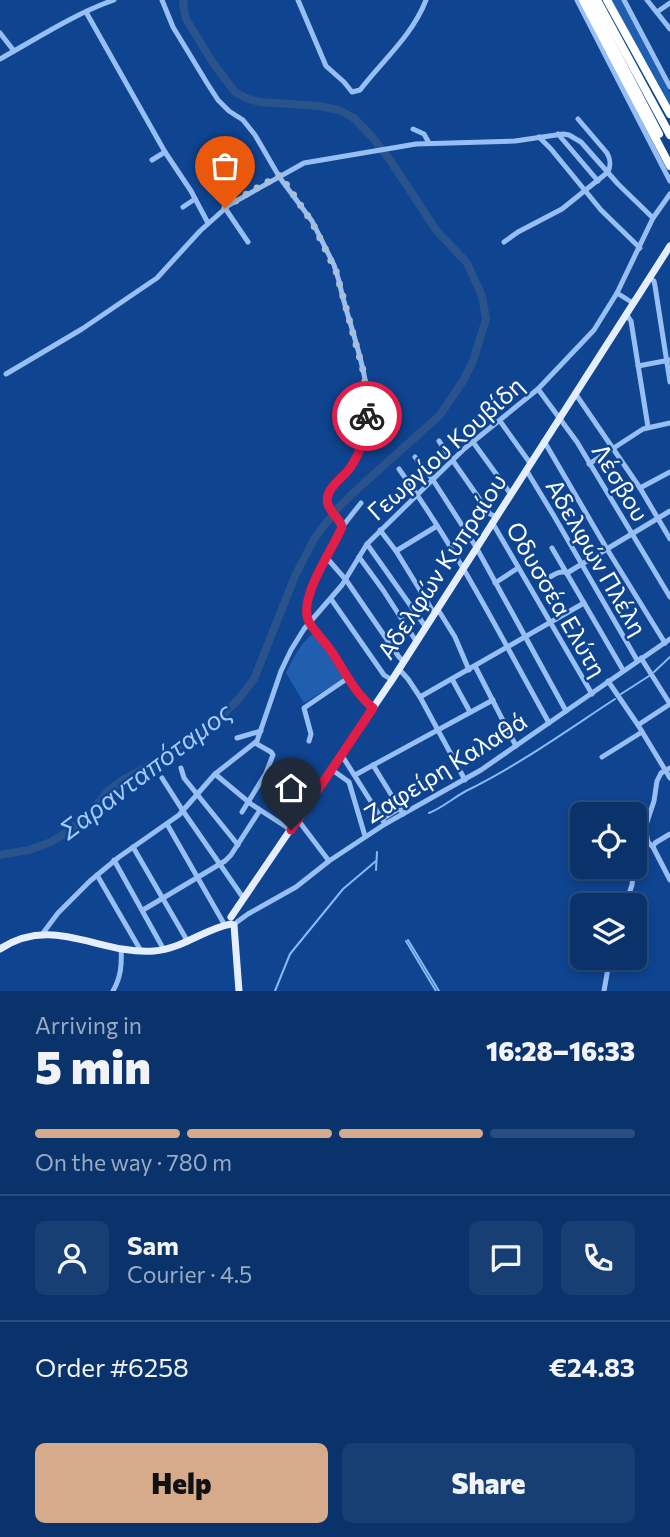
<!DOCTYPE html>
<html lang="en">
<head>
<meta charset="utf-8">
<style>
  :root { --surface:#0a336c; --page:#183f74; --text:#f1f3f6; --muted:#99aac2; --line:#2a4e7f; --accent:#d6ab8b }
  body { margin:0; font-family:Commissioner,sans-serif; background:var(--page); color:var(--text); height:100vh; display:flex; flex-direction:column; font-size:26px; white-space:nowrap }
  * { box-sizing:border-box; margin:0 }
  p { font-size:23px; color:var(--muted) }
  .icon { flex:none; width:38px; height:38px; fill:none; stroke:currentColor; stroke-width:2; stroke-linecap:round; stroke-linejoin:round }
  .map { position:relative; height:991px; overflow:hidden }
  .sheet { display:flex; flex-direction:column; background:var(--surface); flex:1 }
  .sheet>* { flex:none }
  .fabs { position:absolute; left:570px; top:802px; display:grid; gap:14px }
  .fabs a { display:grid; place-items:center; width:77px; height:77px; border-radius:10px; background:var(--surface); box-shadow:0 4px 10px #0003,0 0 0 2px var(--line); font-size:35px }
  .pin { position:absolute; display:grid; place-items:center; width:60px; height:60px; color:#fff; margin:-72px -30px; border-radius:50% 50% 50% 0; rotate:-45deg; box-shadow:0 0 7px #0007 }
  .pin .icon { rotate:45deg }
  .courier { position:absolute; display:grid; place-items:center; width:70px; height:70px; margin:-35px; border:5px solid #e11d48; border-radius:50%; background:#fff; color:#222; box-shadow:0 2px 9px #0007 }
  .overview em { font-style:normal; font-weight:800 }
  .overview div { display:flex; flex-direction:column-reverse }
  .overview { display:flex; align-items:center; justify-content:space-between; height:119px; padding:0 35px }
  h1 { font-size:46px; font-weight:800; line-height:52px }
  .bar { display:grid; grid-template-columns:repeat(4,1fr); gap:10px 7px; align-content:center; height:84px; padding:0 35px }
  .bar i { height:9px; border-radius:5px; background:var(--line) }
  .bar .active { background:var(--accent) }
  .bar p { grid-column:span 4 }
  .line { display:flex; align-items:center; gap:18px; padding:0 35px; border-top:2px solid var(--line) }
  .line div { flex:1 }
  .round { display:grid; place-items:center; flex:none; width:74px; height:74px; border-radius:10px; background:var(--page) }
  .button { display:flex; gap:14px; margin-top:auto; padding:14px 35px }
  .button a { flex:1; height:80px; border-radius:10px; background:var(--accent); color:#111; font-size:28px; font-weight:800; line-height:80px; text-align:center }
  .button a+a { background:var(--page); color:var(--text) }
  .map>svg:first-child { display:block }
  .green { fill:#205eb0 }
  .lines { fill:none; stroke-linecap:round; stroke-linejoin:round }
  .stream { stroke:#89baf8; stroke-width:2 }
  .river { stroke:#2a528b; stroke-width:8 }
  .minor { stroke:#98bff4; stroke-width:5 }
  .major { stroke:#e4eeff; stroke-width:7 }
  .highway { stroke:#fff; stroke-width:8 }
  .done { stroke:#abbed8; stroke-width:7; stroke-dasharray:0 12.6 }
  .route { stroke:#e11d48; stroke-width:9 }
  .labels { text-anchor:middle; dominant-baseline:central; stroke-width:5; stroke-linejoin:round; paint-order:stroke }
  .street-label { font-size:24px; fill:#fff; stroke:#0e4490 }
  .water-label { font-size:26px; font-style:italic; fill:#a3cafb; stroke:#0e4490 }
</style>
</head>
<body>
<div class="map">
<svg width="670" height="991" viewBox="0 0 670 991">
  <rect width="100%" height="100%" fill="#0e4490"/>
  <g class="green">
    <polygon points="611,0 621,0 670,93 670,110"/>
    <path d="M313,634L318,636L344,675L342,680L304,703L286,673C292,660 301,642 313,634Z"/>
  </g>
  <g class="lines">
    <g class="stream">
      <polyline points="654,672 670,657"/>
      <polyline points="621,694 649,676"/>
      <path d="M429,813C442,808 453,798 466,791C519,765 566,731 615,699"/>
      <polyline points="376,870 377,852"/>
      <polyline points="408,940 439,991"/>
      <polyline points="406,941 436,991"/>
      <polyline points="275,991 290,954 343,889 376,861"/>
    </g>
    <polyline class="river" points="0,855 29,850 51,842 67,832 87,817 108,791 124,779 147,767 166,754 204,732 238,700 254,679 295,576 314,539 336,510 353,493 440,415 463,381 473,361 486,319 482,296 467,263 436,230 390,160 373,138 354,118 339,110 319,106 260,102 248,99 235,92 213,63 186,19 183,4 184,0"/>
    <g class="minor">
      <path d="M162,0L173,27L207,83L218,100L229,111L243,120L255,135L280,178L312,221L334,265L339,281C350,335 380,389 362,445C359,453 355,462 349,469C341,482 327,487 328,504L340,520L342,527C333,549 297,599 309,622C316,634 327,645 334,657C346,675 356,694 373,708"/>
      <path d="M298,0L326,66L344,82L352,92L360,90C383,60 412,36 426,0"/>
      <polyline points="577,0 670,181"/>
      <polyline points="624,0 670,87"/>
      <polyline points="647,0 670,29"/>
      <polyline points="86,12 165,152 191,191 208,223"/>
      <polyline points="657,12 670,3"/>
      <polyline points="0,33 14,51"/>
      <path d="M0,59C36,39 76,13 114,0"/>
      <polyline points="413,129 424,134 429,143"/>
      <polyline points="558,134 598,181"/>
      <polyline points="539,137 551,149 601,210 640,248"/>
      <polyline points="152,160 165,152"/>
      <polyline points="183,207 195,199"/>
      <polyline points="225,208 248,242"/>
      <path d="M504,242L518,232L562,209L608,172C611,165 611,160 607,153L578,119"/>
      <polyline points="650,278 654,281 655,286 670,382"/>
      <polyline points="617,293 633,303"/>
      <polyline points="626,314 631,321 648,427"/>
      <polyline points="638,366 670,360"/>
      <polyline points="6,374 82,329 157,278 200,231 229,205 304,163 416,144 515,141 563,134 569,135 581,142 618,184 653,218"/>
      <polyline points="538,389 577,442 670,597"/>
      <polyline points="575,393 640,488 670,539"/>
      <polyline points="500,421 530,463"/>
      <polyline points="366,426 372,429 380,441"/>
      <polyline points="439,441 490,514 495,516"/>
      <polyline points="544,441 607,549 665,643"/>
      <polyline points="473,442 510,493"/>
      <polyline points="415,457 433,480 476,547 566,711"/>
      <polyline points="589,464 643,429 670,423"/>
      <path d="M399,469C457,549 501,637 549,723"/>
      <polyline points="525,471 528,473 554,516 637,660"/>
      <polyline points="640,488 670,472"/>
      <polyline points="492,522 592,694"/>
      <polyline points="342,527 361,503"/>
      <polyline points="380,530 396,551 434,613"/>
      <polyline points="367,544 425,626"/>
      <polyline points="552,548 623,670"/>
      <polyline points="396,551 437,526"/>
      <polyline points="326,557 346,580 399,657 403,661"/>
      <polyline points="359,557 383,590 416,641"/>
      <path d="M550,577C555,574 561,570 567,573L670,511"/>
      <polyline points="495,583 518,568"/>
      <polyline points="331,599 384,675 392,680"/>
      <polyline points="437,608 455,637 469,670"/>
      <polyline points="641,658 670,704"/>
      <polyline points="475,666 516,746"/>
      <polyline points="399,669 408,679 420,697 465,780"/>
      <polyline points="452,679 470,712"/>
      <polyline points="608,681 638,725 670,778"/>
      <polyline points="420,697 584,603"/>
      <polyline points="638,725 670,704"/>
      <polyline points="237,738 261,731"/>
      <polyline points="309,741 311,734 304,708 348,678"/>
      <polyline points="341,754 385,824"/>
      <polyline points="602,757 642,732"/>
      <polyline points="373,765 403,814"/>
      <polyline points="181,768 184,778 238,845"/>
      <polyline points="331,769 349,782 365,836"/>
      <polyline points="215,774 251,804 291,830"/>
      <polyline points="355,775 493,700"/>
      <polyline points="162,778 183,811 244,899"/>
      <polyline points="242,812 266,773 273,755 271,752 255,743"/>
      <polyline points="382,819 400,808"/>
      <polyline points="298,820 329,861"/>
      <polyline points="167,824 223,922"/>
      <polyline points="670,834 655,843 653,847 670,880"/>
      <polyline points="133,847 188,942"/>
      <polyline points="653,847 648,842 645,828 654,801 657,781 661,773 670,768"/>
      <polyline points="114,860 164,950"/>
      <polyline points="635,862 644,831"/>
      <polyline points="97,875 141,951"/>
      <polyline points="625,905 632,885 634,866"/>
      <polyline points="143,910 225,861 231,855 260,810"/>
      <polyline points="237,922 248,914 296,887 329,861 385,824 481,770 670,639"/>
      <polyline points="43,933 58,913 90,881 119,857 179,815 215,774 257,741 281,671 291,650 304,629 342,585 367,544 464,449 538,389 594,330 617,293 653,218 670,194"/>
      <path d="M113,991C121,977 122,964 121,949"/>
      <polyline points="604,991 610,957"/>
    </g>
    <g class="major">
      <polyline points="231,917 392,680 670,246"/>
      <polyline points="234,925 239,991"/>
      <path d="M0,949C53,914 99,955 154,951C182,949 204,929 231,924"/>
    </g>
    <g class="highway">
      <polyline points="583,0 670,166"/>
      <polyline points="589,0 659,134"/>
      <polyline points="597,0 670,135"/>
      <polyline points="607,0 670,114"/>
    </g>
  </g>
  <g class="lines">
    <polyline class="done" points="225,208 243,196 280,175 312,222 336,271 363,370 367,396 367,416"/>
    <path class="route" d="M291,830L373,708C355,693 345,672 332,652C325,642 315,632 309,622C297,599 333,549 342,527C340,518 330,513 328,504C323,490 343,478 350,468C361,452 366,435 367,416"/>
  </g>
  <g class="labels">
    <g class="street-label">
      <text transform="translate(445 448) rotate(-42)">Γεωργίου Κουβίδη</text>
      <text transform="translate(621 482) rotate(59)">Λέσβου</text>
      <text transform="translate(597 557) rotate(60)">Αδελφών Πλέλη</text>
      <text transform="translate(441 566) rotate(-57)">Αδελφών Κυπραίου</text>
      <text transform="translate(557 599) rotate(60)">Οδυσσέα Ελύτη</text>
      <text transform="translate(445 767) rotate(-32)">Ζαφείρη Καλαθά</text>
    </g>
    <g class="water-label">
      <text transform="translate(145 770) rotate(-37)">Σαρανταπόταμος</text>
    </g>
  </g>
</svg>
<div class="fabs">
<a><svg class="icon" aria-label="locate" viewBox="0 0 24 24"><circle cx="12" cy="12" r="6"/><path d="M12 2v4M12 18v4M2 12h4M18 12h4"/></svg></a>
<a><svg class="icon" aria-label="layers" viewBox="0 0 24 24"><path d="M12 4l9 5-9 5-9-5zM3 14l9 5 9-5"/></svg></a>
</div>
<div class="pin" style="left:225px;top:208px;background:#ea580c"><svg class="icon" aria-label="bag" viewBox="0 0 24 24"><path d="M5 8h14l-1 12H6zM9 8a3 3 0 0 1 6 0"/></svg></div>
<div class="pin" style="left:291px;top:830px;background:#1f2937"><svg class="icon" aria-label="home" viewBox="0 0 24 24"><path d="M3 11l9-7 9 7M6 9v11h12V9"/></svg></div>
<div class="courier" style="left:367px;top:416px"><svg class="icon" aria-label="bike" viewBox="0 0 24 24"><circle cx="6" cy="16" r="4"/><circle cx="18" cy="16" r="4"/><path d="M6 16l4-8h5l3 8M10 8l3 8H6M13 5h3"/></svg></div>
</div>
<section class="sheet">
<div class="overview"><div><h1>5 min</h1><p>Arriving in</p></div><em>16:28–16:33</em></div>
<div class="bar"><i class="active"></i><i class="active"></i><i class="active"></i><i></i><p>On the way · 780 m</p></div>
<div class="line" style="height:126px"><a class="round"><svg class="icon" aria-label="person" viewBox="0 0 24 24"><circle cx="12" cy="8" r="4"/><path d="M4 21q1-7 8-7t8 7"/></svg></a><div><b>Sam</b><p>Courier · 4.5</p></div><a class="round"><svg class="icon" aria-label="chat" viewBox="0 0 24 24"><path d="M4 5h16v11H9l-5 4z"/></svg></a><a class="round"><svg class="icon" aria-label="phone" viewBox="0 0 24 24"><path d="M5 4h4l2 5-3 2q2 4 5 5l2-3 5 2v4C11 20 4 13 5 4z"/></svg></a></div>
<div class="line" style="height:91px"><div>Order #6258</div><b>€24.83</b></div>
<div class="button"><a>Help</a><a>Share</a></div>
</section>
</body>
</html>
